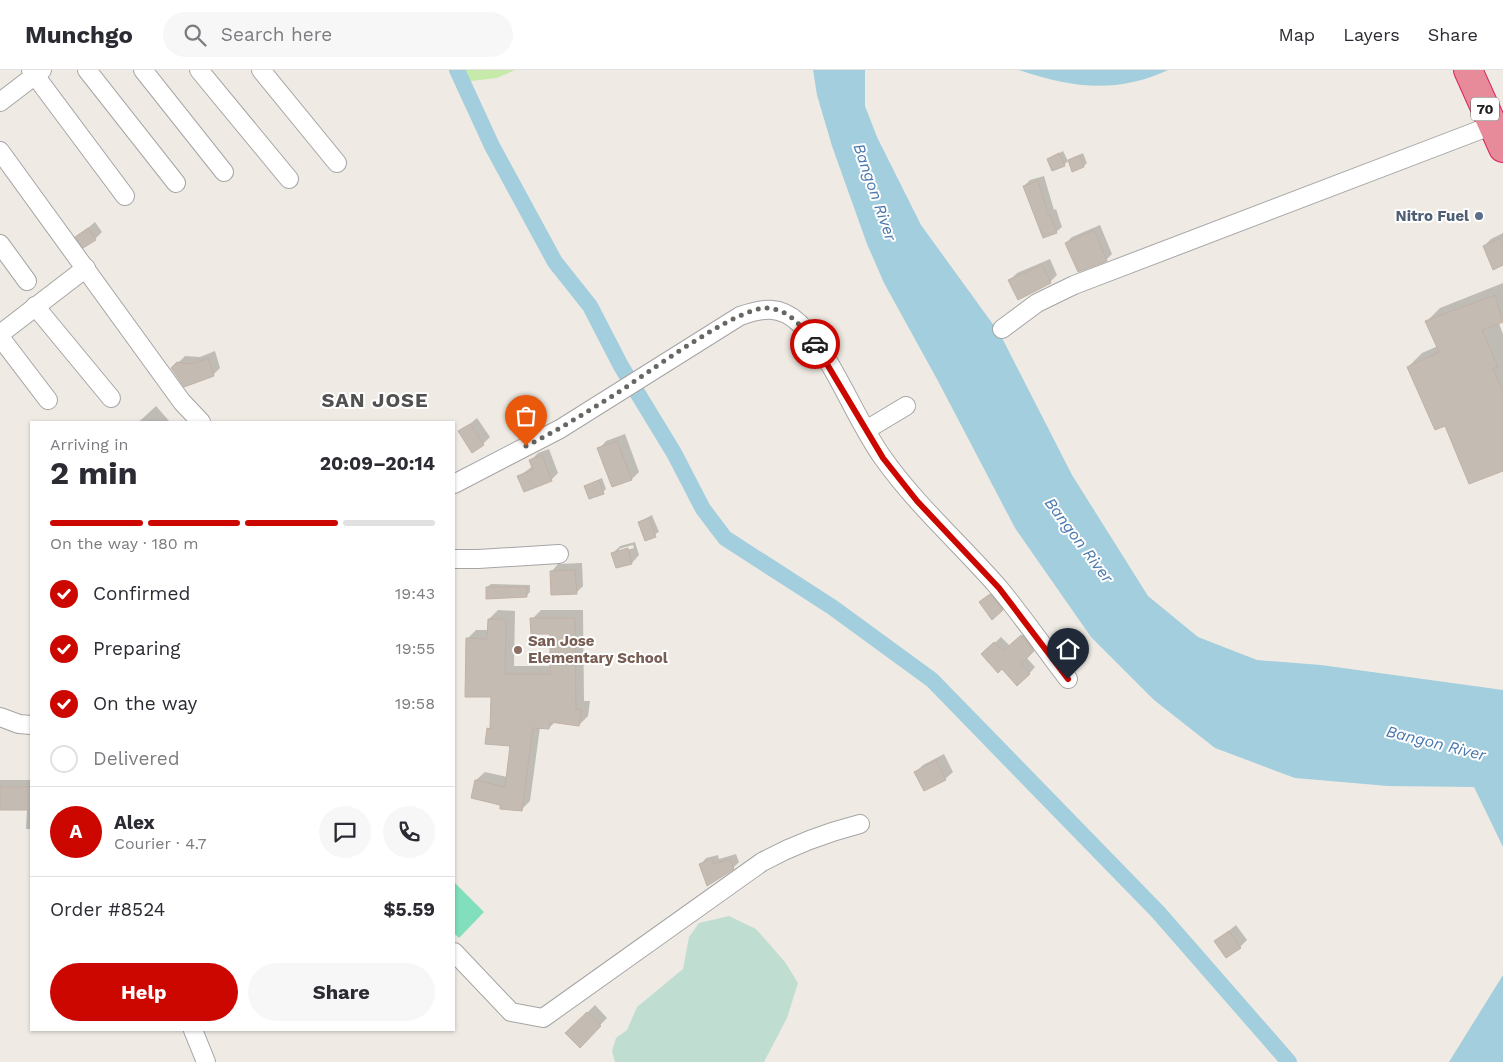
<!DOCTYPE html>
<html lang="en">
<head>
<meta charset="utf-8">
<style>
  :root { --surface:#fff; --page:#f7f7f7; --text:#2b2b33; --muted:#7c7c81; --line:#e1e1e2; --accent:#cb0700 }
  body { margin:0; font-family:"Work Sans",sans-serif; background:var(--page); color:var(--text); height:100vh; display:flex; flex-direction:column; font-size:19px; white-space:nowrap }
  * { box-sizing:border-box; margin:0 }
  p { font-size:16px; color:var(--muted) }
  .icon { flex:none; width:28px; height:28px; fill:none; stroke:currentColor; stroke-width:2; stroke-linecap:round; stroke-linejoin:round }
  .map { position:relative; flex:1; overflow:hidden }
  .sheet { position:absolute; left:30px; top:351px; width:425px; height:610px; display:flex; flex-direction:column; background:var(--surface); border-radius:0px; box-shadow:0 1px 4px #0004 }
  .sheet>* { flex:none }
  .pin { position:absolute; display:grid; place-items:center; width:42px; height:42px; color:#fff; margin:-51px -21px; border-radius:50% 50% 50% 0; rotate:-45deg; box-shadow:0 0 5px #0007 }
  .pin .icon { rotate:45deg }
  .courier { position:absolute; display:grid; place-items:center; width:50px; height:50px; margin:-25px; border:4px solid #cb0700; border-radius:50%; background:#fff; color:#222; box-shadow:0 1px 6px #0007 }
  .head em { font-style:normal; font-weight:700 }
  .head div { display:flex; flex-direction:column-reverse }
  .head { display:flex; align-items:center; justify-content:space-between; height:85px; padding:0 20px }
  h1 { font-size:32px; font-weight:700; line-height:38px }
  .bar { display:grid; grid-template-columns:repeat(4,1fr); gap:8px 5px; align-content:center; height:60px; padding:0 20px }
  .bar i { height:6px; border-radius:4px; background:var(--line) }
  .bar .selected { background:var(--accent) }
  .bar p { grid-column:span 4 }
  .line { display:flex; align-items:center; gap:12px; padding:0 20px; border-top:1px solid var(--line) }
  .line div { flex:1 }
  .round { display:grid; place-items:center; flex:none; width:52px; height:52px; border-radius:26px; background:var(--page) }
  ol { padding:0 20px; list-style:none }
  li { display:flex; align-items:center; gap:15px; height:55px }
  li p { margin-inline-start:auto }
  li .icon { padding:5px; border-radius:50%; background:var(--accent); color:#fff; stroke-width:4 }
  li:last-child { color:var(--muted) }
  li i { width:28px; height:28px; border:2px solid var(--line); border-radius:50% }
  .primary-button { display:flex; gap:10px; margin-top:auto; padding:10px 20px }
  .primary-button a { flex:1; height:58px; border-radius:30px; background:var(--accent); color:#fff; font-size:20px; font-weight:700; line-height:58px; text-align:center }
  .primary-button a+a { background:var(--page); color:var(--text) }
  header { display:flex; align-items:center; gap:30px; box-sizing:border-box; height:70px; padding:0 25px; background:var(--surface); border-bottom:1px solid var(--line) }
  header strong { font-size:24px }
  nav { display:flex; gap:28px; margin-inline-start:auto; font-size:18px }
  .search { width:350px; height:45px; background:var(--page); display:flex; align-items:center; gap:12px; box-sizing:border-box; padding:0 18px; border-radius:28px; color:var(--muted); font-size:19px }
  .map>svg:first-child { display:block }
  .grass { fill:#c6eaa9 }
  .wetland { fill:#c0ddd1 }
  .pitch { fill:#81dfbd }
  .water { fill:#a3cedd }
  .shadow { fill:#0003; fill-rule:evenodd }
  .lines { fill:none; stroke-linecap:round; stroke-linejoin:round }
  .canal { stroke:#a3cedd; stroke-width:16 }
  .building { fill:#c4bbb3; stroke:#c1b2a6 }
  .street-casing { stroke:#a5a5a5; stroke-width:20 }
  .highway-casing { stroke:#da235c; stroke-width:30 }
  .street { stroke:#fff; stroke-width:18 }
  .highway { stroke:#e78a99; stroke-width:28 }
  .done { stroke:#676663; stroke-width:5; stroke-dasharray:0 9 }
  .route { stroke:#cb0700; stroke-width:6 }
  .service-dot { fill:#5c6f8a; stroke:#fff; stroke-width:2 }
  .education-dot { fill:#8d6e63; stroke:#fff; stroke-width:2 }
  .labels { text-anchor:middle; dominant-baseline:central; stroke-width:4; stroke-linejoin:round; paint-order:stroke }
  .shield { fill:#fff; stroke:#626262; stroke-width:1 }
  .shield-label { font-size:14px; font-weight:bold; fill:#1e1e1e }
  .service-label { font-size:15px; font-weight:bold; fill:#4e5e75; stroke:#fff; text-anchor:end }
  .education-label { font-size:15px; font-weight:bold; fill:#785e54; stroke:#fff; text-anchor:start }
  .water-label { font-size:16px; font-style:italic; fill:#4a78ae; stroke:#fff }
  .district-label { font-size:20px; font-weight:bold; letter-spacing:1px; fill:#515151; stroke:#fff }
</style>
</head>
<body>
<header>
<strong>Munchgo</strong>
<div class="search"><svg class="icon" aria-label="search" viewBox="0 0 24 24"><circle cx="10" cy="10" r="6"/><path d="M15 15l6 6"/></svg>Search here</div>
<nav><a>Map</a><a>Layers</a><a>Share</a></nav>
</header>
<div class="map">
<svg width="1503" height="992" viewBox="0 0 1503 992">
  <rect width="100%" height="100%" fill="#efebe4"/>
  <polygon class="grass" points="465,0 515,0 497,8 454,13"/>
  <polygon class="wetland" points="729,846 756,859 785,892 798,913 787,948 764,992 615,992 612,981 616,968 627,960 637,937 683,899 689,867 699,853"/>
  <polygon class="pitch" points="454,812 484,842 459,868 454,863"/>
  <g class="water">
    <polygon points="813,0 865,0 865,36 877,67 921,155 1000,264 1072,405 1148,526 1198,567 1257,590 1321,595 1503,620 1503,777 1474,717 1388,716 1295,708 1215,678 1154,630 1091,567 1015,458 938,311 884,213 867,174 832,76 817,25"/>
    <path d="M1019,0H1168C1116,24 1072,18 1019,0Z"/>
    <polygon points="1503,905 1503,992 1449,992"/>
  </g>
  <g class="shadow">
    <polygon points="1063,81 1068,91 1064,95 1048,89"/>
    <polygon points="1083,83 1087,93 1084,96 1069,90"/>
    <polygon points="1044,106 1054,140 1056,139 1062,157 1056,162 1024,116 1030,110"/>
    <polygon points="95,152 102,162 95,169 77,167"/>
    <polygon points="1100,155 1112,184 1106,190 1066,173 1072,167"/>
    <polygon points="1503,163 1503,194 1484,176 1491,169"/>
    <polygon points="1050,189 1057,205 1050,212 1010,210 1017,203"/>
    <polygon points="1503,213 1503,249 1498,251 1503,264 1503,400 1446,354 1408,297 1422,283 1438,276 1427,251 1440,238"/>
    <polygon points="215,281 220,298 213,305 172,299 185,286 200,287"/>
    <polygon points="156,336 170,352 138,352 142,349"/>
    <polygon points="477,348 490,367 483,374 460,362"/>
    <polygon points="625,364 639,402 632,409 613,416 599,379 606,371"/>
    <polygon points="549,379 558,403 551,410 519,406 533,396 530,391 538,383"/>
    <polygon points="602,408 606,419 603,422 585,416"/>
    <polygon points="652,445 659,462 646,469 639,452"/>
    <path d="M635,472L639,485L632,493L616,497L613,483L620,476ZM633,475L634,478L619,482V479Z"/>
    <polygon points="582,493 583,516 576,523 551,502 558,494"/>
    <polygon points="491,514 530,515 530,522 526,526 487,517"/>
    <polygon points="998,518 1010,532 1003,540 981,533"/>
    <polygon points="498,540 515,541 514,596 551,596 551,563 532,549 541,540 583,540 584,631 590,631 588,646 579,655 555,652 549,658 540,657 530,731 521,740 501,734 476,710 485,702 507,707 512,675 488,659 491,656 493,626 467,569 476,560 489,560 489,549"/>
    <polygon points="1028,560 1039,574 1026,587 1035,597 1029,604 1002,598 983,584 1001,567 1010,576"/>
    <polygon points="944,684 953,702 945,709 916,702 923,695"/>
    <polygon points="0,710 31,710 31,759 26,759 27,739 0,739"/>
    <polygon points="736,784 739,792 733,798 701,794 706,788 718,785 719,789"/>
    <polygon points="1236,855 1247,870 1240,877 1216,871"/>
    <polygon points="595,935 607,948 580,976 567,963"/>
  </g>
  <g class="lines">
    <polyline class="canal" points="457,0 492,76 555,192 590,236 621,296 674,383 703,439 725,468 832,537 932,610 1158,842 1289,992"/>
  </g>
  <g class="building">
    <polygon points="1059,83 1065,96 1052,101 1047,89"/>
    <polygon points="1080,85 1084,97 1072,102 1068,90"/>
    <polygon points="1038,111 1048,145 1050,144 1057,163 1043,168 1023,116"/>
    <polygon points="88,158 96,170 83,178 75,167"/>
    <polygon points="1094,160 1107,191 1078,202 1065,173"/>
    <polygon points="1500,168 1503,174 1503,195 1493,200 1483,176"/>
    <polygon points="1042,195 1051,213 1018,230 1008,210"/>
    <polygon points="1495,225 1503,252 1482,260 1498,297 1493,299 1503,321 1503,401 1469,414 1445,356 1435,360 1407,297 1439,282 1425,251"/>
    <polygon points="208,288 214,306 184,317 171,298 177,292 192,294"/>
    <polygon points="470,354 484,375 472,383 458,361"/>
    <polygon points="617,371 632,410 612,417 597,378"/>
    <polygon points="542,385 552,411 524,422 517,406 533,400 529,390"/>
    <polygon points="599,410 604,424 589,429 584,416"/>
    <polygon points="649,448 656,467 645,471 638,452"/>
    <polygon points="628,478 632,494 616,498 611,483"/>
    <polygon points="575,500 577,524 551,525 550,501"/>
    <polygon points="486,517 527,517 527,527 486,529"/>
    <polygon points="990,524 1003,540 992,550 979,532"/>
    <polygon points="530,548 575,548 576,639 582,640 579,656 550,652 549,659 533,658 522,741 500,739 500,735 471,728 475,710 505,717 510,676 485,674 487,658 490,659 491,627 465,627 466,568 487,569 488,549 504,549 506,550 505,604 550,604 550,564 531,564"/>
    <polygon points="1021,565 1034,581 1021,594 1030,604 1017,616 1002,599 998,603 981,584 994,572 1003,581"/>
    <polygon points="936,690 946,710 924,721 914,702"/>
    <rect x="0" y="717" width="31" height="23"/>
    <polygon points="712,789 714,794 730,789 734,799 707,816 699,794"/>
    <polygon points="1229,861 1241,878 1226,888 1214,871"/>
    <polygon points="587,942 601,956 580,978 565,963"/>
  </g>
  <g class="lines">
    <defs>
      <g id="street">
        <polyline points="31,0 125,126"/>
        <polyline points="87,0 176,113"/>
        <polyline points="143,0 224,102"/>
        <polyline points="199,0 289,109"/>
        <polyline points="261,0 337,93"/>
        <polyline points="0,32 42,0"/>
        <polyline points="0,81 182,332 201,352"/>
        <polyline points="0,174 27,211"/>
        <polyline points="35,236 111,328"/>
        <polyline points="1002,259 1037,233 1074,215 1493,55"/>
        <polyline points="0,264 86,198"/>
        <polyline points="0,267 48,330"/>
        <polyline points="866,360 906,336"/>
        <path d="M454,414L560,359L740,246C762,238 780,235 799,253C835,289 853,346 883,388C917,436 961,474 999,518C1023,547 1045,579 1068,609"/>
        <polyline points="454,489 478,489 559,484"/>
        <polyline points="0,647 19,654 31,655"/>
        <path d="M454,882L511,942L543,948L762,792C793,775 825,763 860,754"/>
        <polyline points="193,960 206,992"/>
      </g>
      <polyline id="highway" points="1468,0 1503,78"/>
    </defs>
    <use href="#street" class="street-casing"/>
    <use href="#highway" class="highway-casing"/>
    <use href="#street" class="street"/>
    <use href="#highway" class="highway"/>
  </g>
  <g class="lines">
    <path class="done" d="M526,376C557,361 585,343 614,325C644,306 737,236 768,238C790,240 803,258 815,274"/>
    <polyline class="route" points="815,274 883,388 917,431 999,518 1068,609"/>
  </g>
  <circle class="service-dot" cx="1479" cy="146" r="5"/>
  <circle class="education-dot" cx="518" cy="580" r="5"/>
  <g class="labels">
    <rect class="shield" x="1471" y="27.5" width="28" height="23" rx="4"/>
    <g class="shield-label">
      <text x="1485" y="39">70</text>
    </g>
    <g class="service-label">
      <text x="1469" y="146">Nitro Fuel</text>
    </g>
    <g class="education-label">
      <text x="528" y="571">San Jose<tspan x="528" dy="17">Elementary School</tspan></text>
    </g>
    <g class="water-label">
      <text transform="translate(875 122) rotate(71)">Bangon River</text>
      <text transform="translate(1079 470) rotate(53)">Bangon River</text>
      <text transform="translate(1436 673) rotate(14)">Bangon River</text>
    </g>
    <g class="district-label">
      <text x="375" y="330">SAN JOSE</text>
    </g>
  </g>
</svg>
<div class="pin" style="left:526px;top:376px;background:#ea580c"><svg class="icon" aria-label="bag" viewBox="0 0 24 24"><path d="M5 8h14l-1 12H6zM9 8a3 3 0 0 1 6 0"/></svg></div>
<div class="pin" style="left:1068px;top:609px;background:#1f2937"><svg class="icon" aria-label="home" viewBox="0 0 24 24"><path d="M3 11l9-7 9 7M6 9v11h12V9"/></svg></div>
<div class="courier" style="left:815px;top:274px"><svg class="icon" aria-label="car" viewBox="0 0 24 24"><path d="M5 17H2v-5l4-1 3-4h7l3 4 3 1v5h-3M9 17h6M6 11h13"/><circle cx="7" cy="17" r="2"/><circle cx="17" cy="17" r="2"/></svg></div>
<section class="sheet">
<div class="head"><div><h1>2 min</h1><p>Arriving in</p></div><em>20:09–20:14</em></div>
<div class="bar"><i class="selected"></i><i class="selected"></i><i class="selected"></i><i></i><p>On the way · 180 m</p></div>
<ol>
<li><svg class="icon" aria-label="check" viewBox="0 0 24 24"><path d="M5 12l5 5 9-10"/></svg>Confirmed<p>19:43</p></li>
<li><svg class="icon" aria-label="check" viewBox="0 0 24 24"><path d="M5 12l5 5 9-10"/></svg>Preparing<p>19:55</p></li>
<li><svg class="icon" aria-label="check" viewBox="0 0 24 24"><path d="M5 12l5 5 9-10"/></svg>On the way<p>19:58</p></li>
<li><i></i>Delivered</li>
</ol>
<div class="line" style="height:90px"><b class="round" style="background:var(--accent);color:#fff">A</b><div><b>Alex</b><p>Courier · 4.7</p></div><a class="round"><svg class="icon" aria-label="chat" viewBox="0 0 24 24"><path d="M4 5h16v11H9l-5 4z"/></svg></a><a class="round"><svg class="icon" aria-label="phone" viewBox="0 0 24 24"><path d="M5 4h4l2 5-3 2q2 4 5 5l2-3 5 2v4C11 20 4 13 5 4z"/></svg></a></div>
<div class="line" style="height:65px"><div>Order #8524</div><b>$5.59</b></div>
<div class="primary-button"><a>Help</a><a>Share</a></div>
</section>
</div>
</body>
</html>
